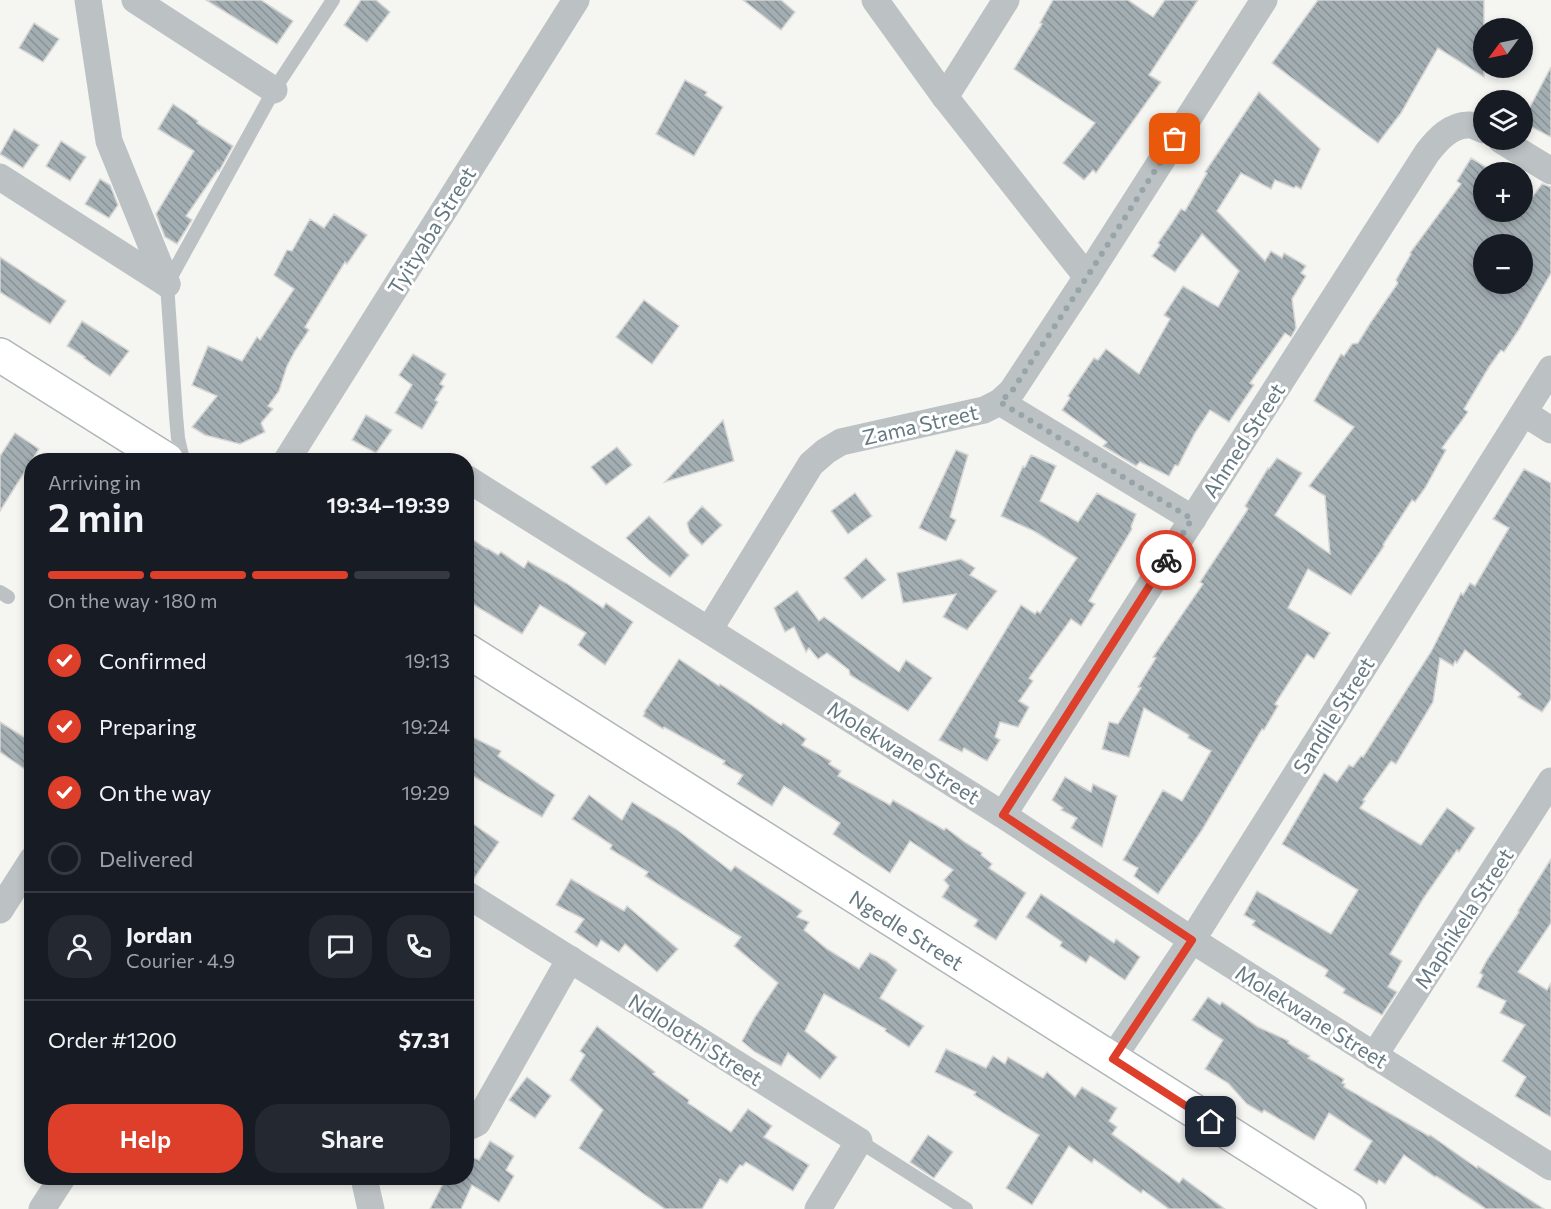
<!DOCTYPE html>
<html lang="en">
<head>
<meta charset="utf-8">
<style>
  :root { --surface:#171b24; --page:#242831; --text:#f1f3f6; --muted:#9ea1a6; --line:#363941; --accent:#dd3f2b }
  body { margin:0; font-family:Commissioner,sans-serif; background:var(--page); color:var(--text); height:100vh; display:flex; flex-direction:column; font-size:22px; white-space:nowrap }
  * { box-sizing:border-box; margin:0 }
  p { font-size:20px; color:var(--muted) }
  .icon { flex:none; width:33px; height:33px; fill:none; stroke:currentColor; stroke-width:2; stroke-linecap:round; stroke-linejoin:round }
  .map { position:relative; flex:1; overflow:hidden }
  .panel { position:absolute; left:24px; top:453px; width:450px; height:732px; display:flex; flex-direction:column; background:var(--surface); border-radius:24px; box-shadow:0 3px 9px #0003 }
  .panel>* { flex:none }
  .needle { width:39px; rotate:237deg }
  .fabs { position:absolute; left:1473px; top:18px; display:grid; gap:12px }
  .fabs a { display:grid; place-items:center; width:60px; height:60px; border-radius:50%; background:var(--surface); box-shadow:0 3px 9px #0003; font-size:30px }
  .pin { position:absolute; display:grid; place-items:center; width:51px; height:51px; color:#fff; margin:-26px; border-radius:12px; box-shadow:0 3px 9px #0006 }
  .courier { position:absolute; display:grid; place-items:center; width:60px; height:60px; margin:-30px; border:4px solid #dd3f2b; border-radius:50%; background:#fff; color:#222; box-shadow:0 2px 8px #0007 }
  .summary em { font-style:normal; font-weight:600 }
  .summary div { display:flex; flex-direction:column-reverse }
  .summary { display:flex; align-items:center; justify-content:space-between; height:102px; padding:0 24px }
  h1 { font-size:39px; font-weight:600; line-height:45px }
  .bar { display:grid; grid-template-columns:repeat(4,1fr); gap:9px 6px; align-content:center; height:72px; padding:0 24px }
  .bar i { height:8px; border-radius:4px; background:var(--line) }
  .bar .active { background:var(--accent) }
  .bar p { grid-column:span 4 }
  .line { display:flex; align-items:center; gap:15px; padding:0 24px; border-top:2px solid var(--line) }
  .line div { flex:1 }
  .round { display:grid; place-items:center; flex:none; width:63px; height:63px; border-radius:24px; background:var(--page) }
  ol { padding:0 24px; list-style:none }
  li { display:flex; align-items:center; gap:18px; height:66px }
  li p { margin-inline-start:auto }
  li .icon { padding:6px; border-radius:50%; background:var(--accent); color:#fff; stroke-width:4 }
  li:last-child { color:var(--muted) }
  li i { width:33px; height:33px; border:3px solid var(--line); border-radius:50% }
  .cta { display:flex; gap:12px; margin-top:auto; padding:12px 24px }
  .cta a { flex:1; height:69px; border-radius:24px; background:var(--accent); color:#fff; font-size:24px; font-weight:600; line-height:69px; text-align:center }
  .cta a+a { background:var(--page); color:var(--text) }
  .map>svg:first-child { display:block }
  .building { fill:url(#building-back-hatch); stroke:#d7d7d5; stroke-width:1.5; fill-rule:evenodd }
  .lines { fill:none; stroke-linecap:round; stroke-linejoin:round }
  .secondary-casing { stroke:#afb6b9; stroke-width:36 }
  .lane { stroke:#bcc2c4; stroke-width:14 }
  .street { stroke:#bcc2c4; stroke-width:27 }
  .secondary { stroke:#fff; stroke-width:33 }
  .done { stroke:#97a4a9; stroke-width:6; stroke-dasharray:0 10.8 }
  .route { stroke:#dd3f2b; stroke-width:8 }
  .labels { text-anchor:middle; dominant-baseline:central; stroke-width:6; stroke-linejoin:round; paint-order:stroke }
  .street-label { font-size:21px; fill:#657982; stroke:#fff }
</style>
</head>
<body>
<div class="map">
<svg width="1551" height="1209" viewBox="0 0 1551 1209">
  <defs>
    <pattern id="building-back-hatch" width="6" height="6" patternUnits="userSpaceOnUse" patternTransform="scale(1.5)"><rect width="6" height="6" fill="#a3aeb2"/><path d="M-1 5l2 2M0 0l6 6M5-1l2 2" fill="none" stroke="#889296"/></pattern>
  </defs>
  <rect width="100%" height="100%" fill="#f5f5f2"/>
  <g class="building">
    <polygon points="206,0 261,0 293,21 277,44"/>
    <polygon points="361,0 376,0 390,12 367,42 344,25"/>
    <polygon points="743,0 781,0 795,12 781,30"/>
    <polygon points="1053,0 1128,0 1153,17 1165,0 1198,0 1149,75 1161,82 1096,173 1093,170 1084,180 1063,163 1095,123 1014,69 1042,24 1040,23"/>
    <polygon points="1318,0 1484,0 1484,77 1438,48 1401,113 1378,143 1272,63"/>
    <polygon points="34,23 59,39 43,62 19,48"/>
    <polygon points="1551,67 1551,137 1522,122"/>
    <polygon points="685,80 707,92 705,95 723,107 694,156 656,134"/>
    <polygon points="1259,92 1320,149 1301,189 1296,186 1294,188 1275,180 1271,189 1241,173 1217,211 1265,261 1271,251 1282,258 1284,253 1306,266 1301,273 1306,276 1292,299 1296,328 1291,337 1285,333 1250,383 1254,385 1229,422 1210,410 1195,433 1178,466 1175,465 1169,476 1140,462 1136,466 1103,446 1107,442 1062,410 1070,398 1068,396 1094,358 1098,360 1106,349 1139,374 1170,319 1164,315 1183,286 1218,307 1239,271 1202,234 1175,272 1152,256 1160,245 1158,243 1172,223 1181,209 1185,211 1207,173 1205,172"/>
    <polygon points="173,104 198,121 197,123 233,146 219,171 218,170 186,216 192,220 177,244 165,237 156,214 194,151 158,129"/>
    <polygon points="14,129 39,145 23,168 0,154"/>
    <polygon points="61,141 86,157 70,181 46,166"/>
    <path d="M1471,158L1494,172H1484V212H1522V190L1533,196L1542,184L1551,187V273L1520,328L1504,352L1501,350L1489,367L1464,409L1468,412L1442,448L1446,450L1425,488L1415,502L1412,500L1383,545L1384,546L1351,595L1308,569L1288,608L1330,633L1314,659L1307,654L1275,704L1278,706L1264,730L1262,729L1202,830L1158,894L1134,876L1138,868L1123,860L1163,790L1182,801L1211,751L1188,738L1189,735L1144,708L1129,757L1102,749L1109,722L1118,724L1141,688L1138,687L1156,658L1153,657L1203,584L1200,582L1248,509L1245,506L1268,468L1269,469L1277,458L1302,473L1275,515L1330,554L1325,496L1309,486L1354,427L1314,401L1341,354L1344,356L1352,344L1358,343L1371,322L1398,283L1396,280L1411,254L1410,253L1461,184L1457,181ZM1484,244H1522V284H1484Z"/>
    <polygon points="100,179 110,185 118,205 109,218 85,204"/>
    <polygon points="334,214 367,235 347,264 345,262 305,327 309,330 295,351 287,366 279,391 268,406 273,409 261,423 265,432 240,444 205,435 192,427 217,396 192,385 208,346 242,361 257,337 260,340 294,289 274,275 287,250 292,251 310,219 324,228"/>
    <polygon points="0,257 66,301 50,324 0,292"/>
    <polygon points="644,300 679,326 652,364 616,337"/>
    <polygon points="82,321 129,351 110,376 84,358 85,357 67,346"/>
    <polygon points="413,354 446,374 440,384 444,386 435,400 438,402 422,429 395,413 412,385 399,375"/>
    <polygon points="366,415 392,430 376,453 352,440"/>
    <polygon points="723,420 734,461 665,482"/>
    <polygon points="15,433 39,449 0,511 0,456"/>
    <polygon points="617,447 632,465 606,485 591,467"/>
    <polygon points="956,450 968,455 950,517 956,520 946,541 919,528"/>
    <polygon points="1031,455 1056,466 1040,501 1078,522 1097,493 1136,514 1131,527 1132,529 1089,601 1095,604 1081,626 1071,619 1054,643 1029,678 1033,681 1019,701 1029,707 1018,727 1000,722 995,737 1000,740 987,761 964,748 962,752 939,740 1021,605 1035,614 1037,611 1040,613 1077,558 1034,531 1001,516 1023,466 1025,467"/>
    <polygon points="1524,469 1551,483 1551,699 1542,712 1518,697 1521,694 1465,650 1457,663 1455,661 1453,666 1440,658 1433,702 1396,764 1391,761 1363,800 1365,801 1360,808 1421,845 1447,808 1475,828 1459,852 1457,850 1423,899 1390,954 1402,961 1388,987 1397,992 1382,1015 1343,993 1345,989 1325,976 1328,970 1252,925 1255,921 1244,915 1257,891 1331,934 1358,890 1282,844 1324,773 1337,782 1349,765 1353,767 1361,756 1363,757 1431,652 1461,593 1463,595 1470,583 1475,586 1509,528 1493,519"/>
    <polygon points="855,493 872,516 848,534 831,511"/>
    <polygon points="702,506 722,525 702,545 690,533 687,523"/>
    <polygon points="649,516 689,555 670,577 649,560 626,538"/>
    <polygon points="466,535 487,549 487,548 498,555 501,552 524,568 528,561 566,583 603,608 606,603 633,622 605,665 578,645 586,633 540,605 522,634 466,600"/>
    <polygon points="866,558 886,580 862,599 844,578"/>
    <polygon points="961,559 975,568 970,575 997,591 967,630 943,617 956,594 903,603 897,573"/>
    <polygon points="797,591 819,621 824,617 899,672 906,660 932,678 908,711 850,675 849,670 827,653 818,659 809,648 806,652 794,627 785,632 774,608"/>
    <polygon points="679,659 719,686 720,684 734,693 781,725 783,723 806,739 802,745 831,761 829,764 841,771 838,776 890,805 893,800 944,830 946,828 966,843 982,853 981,855 992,864 989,868 1026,893 996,940 974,926 978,920 942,897 949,886 944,880 953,870 910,841 890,873 833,834 840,823 784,786 772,806 737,784 743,775 723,764 725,761 664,727 663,729 643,716 645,713 644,712"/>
    <polygon points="0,722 32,742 32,774 0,752"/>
    <polygon points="466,734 501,751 498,756 555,795 542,817 466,772"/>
    <polygon points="1065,777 1091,792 1093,784 1117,796 1102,847 1071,828 1077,818 1061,810 1063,808 1052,800"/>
    <polygon points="589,795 622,820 632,802 676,829 731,871 735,866 802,911 797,917 809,922 804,930 827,949 859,969 870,953 886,961 897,970 880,998 924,1026 909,1047 885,1031 886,1029 824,994 805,1031 837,1057 820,1079 788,1053 781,1066 755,1052 742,1041 755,1017 778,983 734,946 741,937 645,876 648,872 610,849 612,845 572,819"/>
    <polygon points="466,819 499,842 473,880 466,878"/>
    <polygon points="1551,859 1551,923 1518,972 1547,990 1551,983 1551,1117 1515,1096 1526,1077 1502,1061 1525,1025 1500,1013 1506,1001 1477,987 1483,975 1480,973 1487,960 1519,912 1518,911"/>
    <polygon points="571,879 624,911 627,906 678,949 657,972 625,944 619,952 601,940 597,947 575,932 584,919 556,905"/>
    <polygon points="1041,894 1114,943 1116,939 1140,957 1125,980 1090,956 1086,963 1060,946 1062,942 1026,917"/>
    <polygon points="1208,997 1220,1005 1222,1002 1258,1027 1289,1041 1288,1043 1310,1056 1308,1058 1344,1079 1342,1083 1345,1084 1344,1087 1429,1136 1430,1135 1477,1168 1478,1166 1544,1209 1486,1209 1436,1176 1435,1177 1404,1155 1385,1184 1379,1180 1377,1184 1354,1170 1372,1141 1329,1113 1314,1140 1264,1110 1262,1113 1247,1104 1228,1083 1205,1069 1223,1040 1192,1020"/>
    <polygon points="597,1026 655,1072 653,1074 689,1100 688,1103 731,1132 748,1109 772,1126 764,1137 809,1165 793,1191 746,1162 743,1166 740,1165 727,1183 720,1179 702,1209 665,1209 579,1148 603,1110 570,1080 585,1055 580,1051"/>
    <polygon points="946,1049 986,1068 993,1056 1005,1064 1008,1057 1043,1078 1047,1072 1075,1097 1082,1087 1117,1108 1109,1121 1117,1127 1112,1134 1179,1183 1183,1178 1225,1209 1169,1209 1143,1190 1141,1193 1094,1159 1092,1163 1069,1146 1032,1205 1006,1188 1039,1135 974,1095 976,1092 935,1072"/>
    <polygon points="527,1077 551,1096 535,1118 509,1100"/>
    <polygon points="928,1135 953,1152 934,1178 910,1162"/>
    <polygon points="490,1141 514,1156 506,1170 514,1176 499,1202 472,1185 461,1209 430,1209 446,1178 466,1178 466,1155 479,1160"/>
  </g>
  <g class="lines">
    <defs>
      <g id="secondary">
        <polyline points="0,355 167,460"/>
        <path id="s1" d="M466,650L1349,1209"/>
      </g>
    </defs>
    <use href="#secondary" class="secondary-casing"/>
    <g class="lane">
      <polyline points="183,460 178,438 176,416 167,284 274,90 333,0"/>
      <polyline points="0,592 8,597"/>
      <polyline points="859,1141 966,1209"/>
    </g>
    <g class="street">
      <polyline points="88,0 109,141 167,284"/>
      <polyline points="135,0 274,90"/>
      <polyline points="875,0 945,97 1087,277"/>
      <polyline points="945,97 1006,0"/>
      <polyline points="1501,140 1551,171"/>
      <polyline points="0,177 167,284"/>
      <polyline points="1000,402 1193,519"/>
      <polyline points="1524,413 1551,430"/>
      <polyline points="287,460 576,0"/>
      <polyline points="466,478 1003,815 1192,940 1551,1167"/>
      <polyline points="709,630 811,464 826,451 841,442 984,410 1000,402 1012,391 1087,277 1264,0"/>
      <path d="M1003,815L1427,153C1437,140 1451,124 1470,125C1474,125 1479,128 1484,130"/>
      <polyline points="466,894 859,1141 818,1209"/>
      <polyline points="0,910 32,860"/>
      <polyline points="1374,1056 1551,781"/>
      <polyline points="1112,1059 1192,940 1551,369"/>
      <polyline points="466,1128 477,1123 570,959"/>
      <polyline points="364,1178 371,1209"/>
      <polyline points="42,1209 62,1178"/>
    </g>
    <use href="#secondary" class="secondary"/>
  </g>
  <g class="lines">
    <polyline class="done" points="1166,560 1192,519 1000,402 1012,391 1087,277 1175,139"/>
    <polyline class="route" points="1166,560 1003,815 1192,940 1113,1059 1211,1122"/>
  </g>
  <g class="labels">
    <g class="street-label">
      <text transform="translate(431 230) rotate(-58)">Tyityaba Street</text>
      <text transform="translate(920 424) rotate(-13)">Zama Street</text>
      <text transform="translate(1243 440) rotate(-57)">Ahmed Street</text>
      <text transform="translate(1333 715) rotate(-58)">Sandile Street</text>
      <text transform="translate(904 752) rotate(32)">Molekwane Street</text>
      <text transform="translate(1463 918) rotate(-57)">Maphikela Street</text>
      <text stroke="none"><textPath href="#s1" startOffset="522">Ngedle Street</textPath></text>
      <text transform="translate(1312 1016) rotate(32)">Molekwane Street</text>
      <text transform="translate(696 1039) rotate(32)">Ndlolothi Street</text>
    </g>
  </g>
</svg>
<div class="fabs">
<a><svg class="needle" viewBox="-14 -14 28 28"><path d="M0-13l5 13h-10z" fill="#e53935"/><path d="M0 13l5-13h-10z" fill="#9ea1a6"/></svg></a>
<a><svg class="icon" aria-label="layers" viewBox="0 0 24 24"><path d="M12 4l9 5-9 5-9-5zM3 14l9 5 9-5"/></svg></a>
<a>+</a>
<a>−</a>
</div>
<div class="pin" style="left:1175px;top:139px;background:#ea580c"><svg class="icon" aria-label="bag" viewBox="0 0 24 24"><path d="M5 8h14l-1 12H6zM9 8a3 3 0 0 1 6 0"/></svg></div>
<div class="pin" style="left:1211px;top:1122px;background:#1f2937"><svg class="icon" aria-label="home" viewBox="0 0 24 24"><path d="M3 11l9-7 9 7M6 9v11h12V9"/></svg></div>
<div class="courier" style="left:1166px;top:560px"><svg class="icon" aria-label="bike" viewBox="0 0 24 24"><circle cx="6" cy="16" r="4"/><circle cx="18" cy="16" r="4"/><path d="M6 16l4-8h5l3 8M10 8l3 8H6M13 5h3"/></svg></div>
<section class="panel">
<div class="summary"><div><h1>2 min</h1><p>Arriving in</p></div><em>19:34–19:39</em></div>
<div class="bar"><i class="active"></i><i class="active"></i><i class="active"></i><i></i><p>On the way · 180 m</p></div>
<ol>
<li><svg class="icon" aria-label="check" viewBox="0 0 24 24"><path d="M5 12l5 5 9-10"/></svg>Confirmed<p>19:13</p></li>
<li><svg class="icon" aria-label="check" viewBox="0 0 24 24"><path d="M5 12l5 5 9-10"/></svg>Preparing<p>19:24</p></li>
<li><svg class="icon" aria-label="check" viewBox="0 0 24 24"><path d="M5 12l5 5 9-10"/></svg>On the way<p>19:29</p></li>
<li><i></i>Delivered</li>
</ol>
<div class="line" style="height:108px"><a class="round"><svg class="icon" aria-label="person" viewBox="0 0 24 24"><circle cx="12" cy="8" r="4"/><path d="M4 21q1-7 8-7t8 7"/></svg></a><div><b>Jordan</b><p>Courier · 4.9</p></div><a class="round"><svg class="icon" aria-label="chat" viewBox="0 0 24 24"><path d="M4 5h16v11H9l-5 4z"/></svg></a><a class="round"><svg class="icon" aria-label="phone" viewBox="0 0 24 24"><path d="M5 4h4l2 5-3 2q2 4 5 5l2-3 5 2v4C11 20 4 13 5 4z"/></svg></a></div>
<div class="line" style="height:78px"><div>Order #1200</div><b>$7.31</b></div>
<div class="cta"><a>Help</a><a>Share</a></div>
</section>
</div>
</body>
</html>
